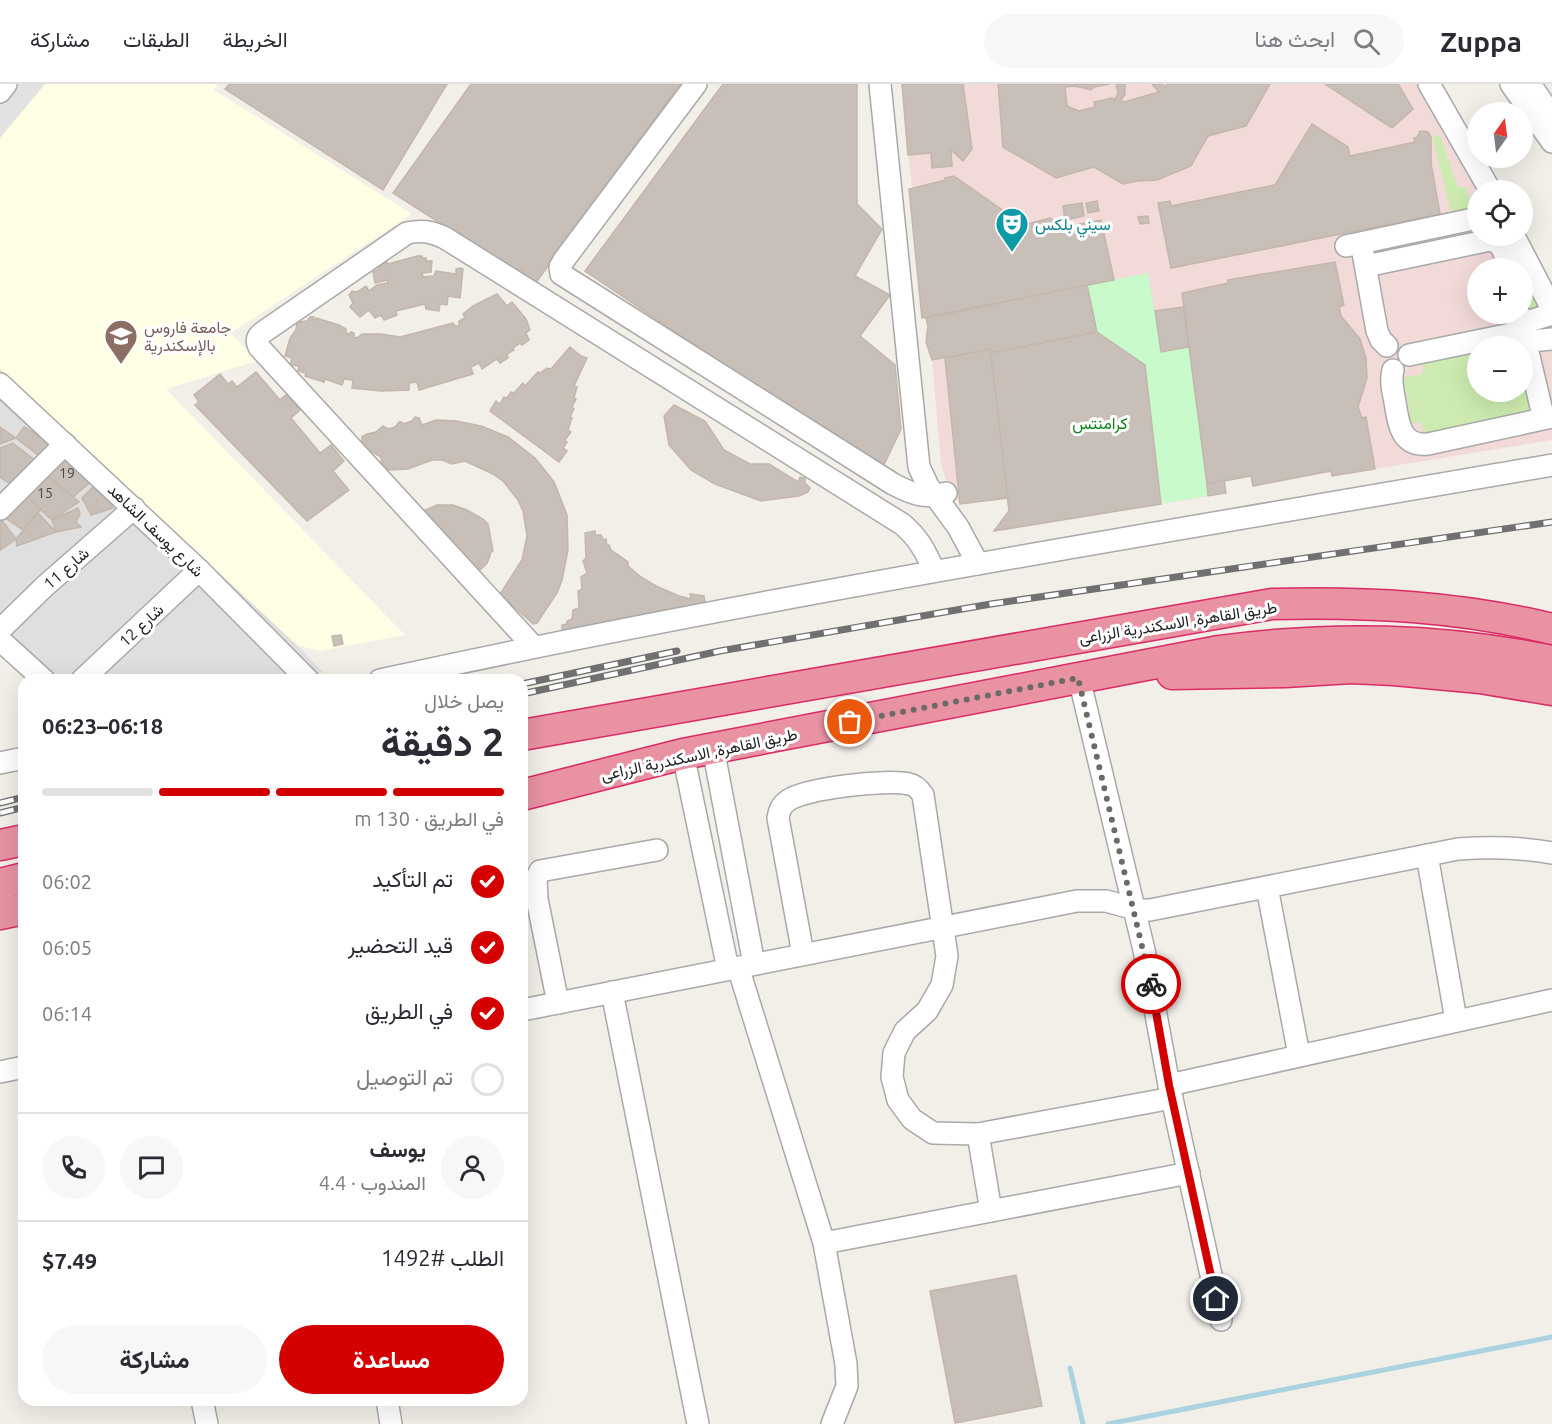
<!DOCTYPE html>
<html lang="ar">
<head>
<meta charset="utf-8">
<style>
  :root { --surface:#fff; --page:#f7f7f7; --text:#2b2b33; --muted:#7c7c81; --line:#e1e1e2; --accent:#d40000 }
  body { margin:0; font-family:Ubuntu,Vazirmatn,sans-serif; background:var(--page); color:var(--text); direction:rtl; height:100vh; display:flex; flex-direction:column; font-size:22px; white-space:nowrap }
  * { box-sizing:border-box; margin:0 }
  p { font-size:20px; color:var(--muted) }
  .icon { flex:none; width:33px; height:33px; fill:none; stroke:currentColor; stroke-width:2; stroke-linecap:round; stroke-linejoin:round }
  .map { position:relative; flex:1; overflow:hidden; direction:ltr }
  .side { position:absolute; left:18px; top:590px; width:510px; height:732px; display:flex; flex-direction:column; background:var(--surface); border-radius:18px; box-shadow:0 6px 24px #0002; direction:rtl }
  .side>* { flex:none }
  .needle { width:39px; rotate:14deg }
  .controls { position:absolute; left:1467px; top:18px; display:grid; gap:12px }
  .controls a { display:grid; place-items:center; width:66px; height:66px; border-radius:50%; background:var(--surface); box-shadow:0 6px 24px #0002; font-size:30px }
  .pin { position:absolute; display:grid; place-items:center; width:51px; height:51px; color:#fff; margin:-26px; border:3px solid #fff; border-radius:50%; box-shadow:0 2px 6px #0007 }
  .courier { position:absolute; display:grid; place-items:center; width:60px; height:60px; margin:-30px; border:4px solid #d40000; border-radius:50%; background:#fff; color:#222; box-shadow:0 2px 8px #0007 }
  .headline em { font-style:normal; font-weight:700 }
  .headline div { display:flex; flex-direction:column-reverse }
  .headline { display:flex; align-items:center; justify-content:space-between; height:102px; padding:0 24px }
  h1 { font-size:39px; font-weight:700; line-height:45px }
  .bar { display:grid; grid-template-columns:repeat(4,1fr); gap:9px 6px; align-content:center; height:72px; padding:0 24px }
  .bar i { height:8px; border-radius:4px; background:var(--line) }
  .bar .active { background:var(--accent) }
  .bar p { grid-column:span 4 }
  .line { display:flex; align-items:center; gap:15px; padding:0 24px; border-top:2px solid var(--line) }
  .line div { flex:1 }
  .round { display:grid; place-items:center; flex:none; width:63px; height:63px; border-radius:32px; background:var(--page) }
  ol { padding:0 24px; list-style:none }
  li { display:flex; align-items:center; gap:18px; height:66px }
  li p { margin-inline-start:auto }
  li .icon { padding:6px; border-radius:50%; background:var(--accent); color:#fff; stroke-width:4 }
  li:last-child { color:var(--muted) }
  li i { width:33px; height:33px; border:3px solid var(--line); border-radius:50% }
  .button { display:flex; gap:12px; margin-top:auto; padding:12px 24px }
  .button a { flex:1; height:69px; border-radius:36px; background:var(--accent); color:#fff; font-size:24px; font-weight:700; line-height:69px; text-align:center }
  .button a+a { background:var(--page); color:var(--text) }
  header { display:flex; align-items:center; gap:36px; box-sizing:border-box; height:84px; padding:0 30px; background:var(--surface); border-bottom:2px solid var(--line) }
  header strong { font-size:28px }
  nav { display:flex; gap:33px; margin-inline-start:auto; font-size:21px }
  .search { width:420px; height:54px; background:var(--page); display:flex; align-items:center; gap:15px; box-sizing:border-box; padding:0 21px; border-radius:33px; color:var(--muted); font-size:22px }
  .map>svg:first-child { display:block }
  .residential { fill:#e0dfdf }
  .commercial { fill:#f2dad9; fill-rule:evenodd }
  .education { fill:#ffffe5 }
  .grass { fill:#cdebb0 }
  .park { fill:#c8facc }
  .parking { fill:#e2e2e2 }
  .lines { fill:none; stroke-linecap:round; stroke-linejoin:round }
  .stream { stroke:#aad3df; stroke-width:5 }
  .building { fill:#c7bfb8; stroke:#c4b6ab; stroke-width:1.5 }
  .minor-casing { stroke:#a9a9a9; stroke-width:24 }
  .highway-casing { stroke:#dc2a67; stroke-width:33 }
  .minor { stroke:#fff; stroke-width:21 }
  .highway { stroke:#e892a2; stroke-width:30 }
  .rail-casing { stroke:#707070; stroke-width:7 }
  .rail { stroke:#fff; stroke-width:4.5; stroke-dasharray:14; stroke-linecap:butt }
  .done { stroke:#6b6a68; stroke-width:6; stroke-dasharray:0 10.8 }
  .route { stroke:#d40000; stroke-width:8 }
  .labels { text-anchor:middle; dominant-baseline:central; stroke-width:6; stroke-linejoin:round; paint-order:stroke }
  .number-label { font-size:14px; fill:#4b4948 }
  .culture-label { font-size:16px; fill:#0d838f; stroke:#fff; text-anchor:start }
  .education-label { font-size:16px; fill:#785e54; stroke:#fff; text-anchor:start }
  .park-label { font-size:16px; fill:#0c8416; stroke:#fff }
  .street-label { font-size:16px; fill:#222; stroke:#fff }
</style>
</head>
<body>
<header>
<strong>Zuppa</strong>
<div class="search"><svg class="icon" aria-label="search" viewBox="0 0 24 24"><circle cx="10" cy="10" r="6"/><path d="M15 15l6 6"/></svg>ابحث هنا</div>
<nav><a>الخريطة</a><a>الطبقات</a><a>مشاركة</a></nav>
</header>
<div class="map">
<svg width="1552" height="1340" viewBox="0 0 1552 1340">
  <rect width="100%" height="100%" fill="#f2efe9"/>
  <polygon class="residential" points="0,285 297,561 323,588 293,596 27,596 0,571"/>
  <path class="commercial" d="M902,0H1443L1477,61L1478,74H1484L1502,106H1478V152H1522L1523,145L1552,202V356L1332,392L1331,387L1253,402L1251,392L1224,396L1226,409L994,447L1009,427L1008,414L960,420L945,393L941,379L932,276L926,258L928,242L926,234H922L909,105L912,104ZM1478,184H1522V230H1478ZM1478,262H1522V308H1478Z"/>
  <polygon class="education" points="0,0 218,0 214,6 412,130 231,249 257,277 166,305 405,551 320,567 297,561 0,285"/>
  <g class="grass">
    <polygon points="1440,51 1458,103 1466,103 1471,120 1477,120 1477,127 1452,132 1432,53"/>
    <polygon points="1522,189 1539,222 1539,224 1528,227 1523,202"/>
    <polygon points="1477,266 1478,308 1522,308 1523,270 1536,329 1465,345 1464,341 1424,354 1421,338 1407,340 1405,328 1410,327 1405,305 1399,306 1397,295 1423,290 1423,278"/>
  </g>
  <polygon class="park" points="1148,189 1161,267 1189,263 1208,412 994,447 1009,427 1097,247 1087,201"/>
  <polygon class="parking" points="0,0 45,0 0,54"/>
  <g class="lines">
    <g class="stream">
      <polyline points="1070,1284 1083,1340"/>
      <polyline points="1108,1340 1552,1253"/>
    </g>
  </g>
  <g class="building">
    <polygon points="229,0 447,0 383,106 225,5"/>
    <polygon points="471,0 680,0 535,200 393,109"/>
    <polygon points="723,0 857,0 857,120 882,145 855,192 890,211 860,252 895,281 901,345 881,387 585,187"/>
    <polygon points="902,0 963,0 972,65 963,77 951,66 952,82 932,84 931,69 908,71"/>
    <polygon points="998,0 1110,0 1094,3 1091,6 1075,2 1065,3 1067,22 1079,27 1095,23 1094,18 1112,14 1115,15 1118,9 1116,0 1125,0 1125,10 1121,16 1124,18 1159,8 1152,0 1162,0 1165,3 1167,0 1270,0 1246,42 1208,52 1191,82 1157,96 1137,97 1123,100 1094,83 1056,94 1003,63"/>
    <polygon points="1325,0 1398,0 1413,25 1392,44"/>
    <polygon points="1312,40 1348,63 1350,72 1415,58 1414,54 1417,54 1420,47 1428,48 1431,53 1431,79 1440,130 1171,184 1158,119 1170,117 1171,122 1275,101"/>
    <polygon points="954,92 1024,141 1050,134 1064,143 1101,136 1114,196 922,234 909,105 946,96 945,94"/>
    <polygon points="1097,117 1099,127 1088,129 1086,119"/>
    <polygon points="1082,119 1084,132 1065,136 1063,122"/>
    <polygon points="1148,132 1149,139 1140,140 1138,133"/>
    <polygon points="417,172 422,172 422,174 426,174 426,177 432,177 431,188 422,189 423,193 434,192 436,187 456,190 456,185 461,184 463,185 460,214 448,212 447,221 440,220 439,227 426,225 425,220 396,227 397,231 384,236 381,231 375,234 369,226 360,233 350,223 353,219 349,211 352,207 357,208 366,202 369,207 377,201 388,199 388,196 375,199 373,188 379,185 378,182 382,179 387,178 388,180"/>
    <polygon points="1335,178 1344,221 1339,223 1341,232 1360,255 1366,274 1367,294 1358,323 1362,334 1366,333 1375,385 1332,392 1331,387 1253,402 1251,392 1207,400 1182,209 1228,199 1228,196"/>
    <polygon points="1087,201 1097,248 990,269 990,265 932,276 926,258 928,242 926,234"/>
    <polygon points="497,210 507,222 512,218 526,235 530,246 526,249 529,256 522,261 520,259 513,264 514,266 507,270 508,274 500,279 497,275 482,285 479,279 471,283 473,290 419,306 417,298 409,299 409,306 381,307 352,304 353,296 344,295 342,301 325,295 324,298 305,292 306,289 298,287 299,282 290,281 292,274 285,272 290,254 296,246 297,238 307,237 310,233 314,233 313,236 315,236 316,234 339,241 346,245 346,249 348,250 351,248 354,249 354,253 357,254 362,250 381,250 400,253 453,239 455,242 459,242 459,237 465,234 463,230 473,222"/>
    <polygon points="1183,223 1189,263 1161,268 1155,227"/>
    <polygon points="1097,248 1145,281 1161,420 994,447 1009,427 990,269"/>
    <polygon points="570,263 581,272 587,274 574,302 577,303 574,314 576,315 572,323 574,325 570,333 572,334 568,346 571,348 565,356 567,358 563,364 567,367 559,378 490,327 496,317 500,320 504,313 507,314 511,308 514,309 523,299 525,302 538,288 540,289 547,284 551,285"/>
    <polygon points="990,265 1008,414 960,420 945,274"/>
    <polygon points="256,288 280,316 287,310 300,326 291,334 320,369 331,361 344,377 333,387 349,406 307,437 195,321 199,318 194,311 220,290 228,300 232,297 237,303"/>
    <polygon points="674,321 705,337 724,366 750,380 769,380 798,398 800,393 805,394 805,399 810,404 808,408 799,412 761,417 715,400 691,386 669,361 664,332"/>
    <polygon points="415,333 419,334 422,341 436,336 456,337 481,342 508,353 535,374 554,398 567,431 568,466 562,496 557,509 537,539 533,540 500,510 522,476 527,452 523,427 518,416 503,397 493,390 465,377 452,380 442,376 432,376 408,385 388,386 382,383 381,373 371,367 363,365 362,353 367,350 376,348 383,342 388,345 395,343 399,338 402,338 403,340 412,337"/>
    <polygon points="0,343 16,354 0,360"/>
    <polygon points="24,343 57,362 47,378 16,354"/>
    <polygon points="13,359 37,378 19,406 0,393 0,364"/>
    <polygon points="70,364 94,395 73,413 45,390"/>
    <polygon points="45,390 79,418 52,436 19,406"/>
    <polygon points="1224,396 1226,409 1208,412 1207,400"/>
    <polygon points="97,399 113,424 91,431 82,414"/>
    <polygon points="19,406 41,425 24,447 0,430"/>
    <polygon points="437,421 453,421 467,426 483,435 488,440 493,467 490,469 490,472 487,479 476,490 421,428"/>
    <polygon points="78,424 80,430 76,438 81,443 56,448 52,436"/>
    <polygon points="38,429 56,448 17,462 16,455"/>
    <polygon points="0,434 16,455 0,466"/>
    <polygon points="595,447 595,451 601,451 603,456 606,455 607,462 609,461 611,466 628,478 628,482 641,493 656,502 679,512 691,515 690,510 704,512 706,524 568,548 567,545 562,546 562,541 567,540 567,537 572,535 573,526 579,524 578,507 582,505 581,493 587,489 583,477 586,474 585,449"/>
    <polygon points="341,551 343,560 334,562 332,552"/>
    <polygon points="1016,1191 1042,1322 955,1339 930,1207"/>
  </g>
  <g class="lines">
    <defs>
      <g id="minor">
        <path d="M696,0L564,176L560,183L561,190L893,400C912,410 925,415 946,409"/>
        <polyline points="880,0 919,383 928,402 958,443 978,480"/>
        <polyline points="1429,0 1490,106"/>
        <polyline points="1511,0 1552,58"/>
        <polyline points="1530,0 1552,32"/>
        <polyline points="0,8 6,0"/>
        <polyline points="1514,152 1552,225"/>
        <polyline points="1346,162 1478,134"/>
        <polyline points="1363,169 1377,247 1381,256 1387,262"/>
        <path d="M1366,182L1490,156C1504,158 1505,173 1508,184"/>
        <polyline points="1519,230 1541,323"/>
        <polyline points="1514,252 1531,257 1552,255"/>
        <polyline points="1409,271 1511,250 1526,238 1552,230"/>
        <path d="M1393,286C1390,297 1393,307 1395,318C1398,339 1401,363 1428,360L1552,333"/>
        <polyline points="0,300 199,486 308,596"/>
        <polyline points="0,425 65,360"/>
        <polyline points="0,546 45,502 134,424"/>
        <polyline points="0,556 44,596"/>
        <path d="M533,562L259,263C256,257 257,253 262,249L407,149C421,146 431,147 445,154L902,440C918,453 926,468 934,487"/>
        <polyline points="1079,594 1144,866 1169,1001 1221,1236"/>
        <polyline points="82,596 199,486"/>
        <path d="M380,596C768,511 1161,449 1552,381"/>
        <polyline points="713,664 754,880"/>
        <polyline points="683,670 728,885"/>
        <polyline points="0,679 24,674"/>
        <polyline points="1427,771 1456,936"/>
        <polyline points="1267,803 1299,971"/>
        <path d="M803,870L778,734C779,727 781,722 786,718C801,704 888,695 909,700C915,701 919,705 923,711L947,872L942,901L927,927L905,947L894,969L892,993L898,1016L912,1035L933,1049L978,1050L1172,1014"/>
        <polyline points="738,883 824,1159 846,1280 847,1302 832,1340"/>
        <polyline points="612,908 698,1340"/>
        <polyline points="558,919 537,815 536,795 540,787 657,766"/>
        <path d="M522,926L1077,817H1106L1139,826H1150L1458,765C1489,763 1521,763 1552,769"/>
        <polyline points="0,988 24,983"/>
        <polyline points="1169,1001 1552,916"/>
        <polyline points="978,1050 991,1127"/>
        <polyline points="824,1159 1189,1089"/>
        <polyline points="202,1316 207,1340"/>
        <polyline points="387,1316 391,1340"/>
      </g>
      <g id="highway">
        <polyline points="1172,590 1285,588 1351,584 1394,586 1480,594 1552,606"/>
        <path d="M522,651L1272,520C1369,518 1458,522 1552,545"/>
        <path d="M522,711L683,670L1219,567C1333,552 1439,554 1552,577"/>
        <polyline points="0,761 24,756"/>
        <polyline points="0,800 24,794"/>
        <polyline points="0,830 24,825"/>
      </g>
    </defs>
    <use href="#minor" class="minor-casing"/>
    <use href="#highway" class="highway-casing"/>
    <use href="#minor" class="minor"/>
    <use href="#highway" class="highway"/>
    <defs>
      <g id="rail">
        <polyline points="522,600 677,567"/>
        <polyline points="522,610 720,567 991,520 1552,438"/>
        <polyline points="0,719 24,713"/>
        <polyline points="0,729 24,723"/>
      </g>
    </defs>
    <use href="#rail" class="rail-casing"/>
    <use href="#rail" class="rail"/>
  </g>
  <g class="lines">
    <polyline class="done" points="850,638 1078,594 1151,900"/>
    <polyline class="route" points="1151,900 1169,1001 1216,1215"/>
  </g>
  <defs>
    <symbol id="theatre-pin" viewBox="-11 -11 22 30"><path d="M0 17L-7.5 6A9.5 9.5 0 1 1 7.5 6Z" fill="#0f9aa8" stroke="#fff"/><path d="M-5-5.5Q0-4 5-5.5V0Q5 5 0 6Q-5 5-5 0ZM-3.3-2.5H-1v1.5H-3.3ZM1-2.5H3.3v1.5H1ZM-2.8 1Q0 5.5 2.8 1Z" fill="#fff"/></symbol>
    <symbol id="university-pin" viewBox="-11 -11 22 30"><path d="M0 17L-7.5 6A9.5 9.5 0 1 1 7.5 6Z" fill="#8d6e63" stroke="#fff"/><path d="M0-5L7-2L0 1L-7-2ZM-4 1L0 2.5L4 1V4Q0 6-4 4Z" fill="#fff"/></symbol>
  </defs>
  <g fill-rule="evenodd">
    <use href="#theatre-pin" x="993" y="121" width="38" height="52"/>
    <use href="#university-pin" x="102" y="233" width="38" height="52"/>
  </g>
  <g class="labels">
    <g class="number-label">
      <text x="67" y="389">19</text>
      <text x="45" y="409">15</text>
    </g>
    <g class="culture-label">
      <text x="1035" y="140">سيني بلكس</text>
    </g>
    <g class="education-label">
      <text x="144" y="243">جامعة فاروس<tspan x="144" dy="18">بالإسكندرية</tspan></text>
    </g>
    <g class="park-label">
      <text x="1100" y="339">كرامنتس</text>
    </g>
    <g class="street-label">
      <text transform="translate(156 446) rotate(44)">شارع يوسف الشاهد</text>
      <text transform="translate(66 484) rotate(-41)">شارع 11</text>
      <text transform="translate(1178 538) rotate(-9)">طريق القاهرة, الاسكندرية الزراعى</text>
      <text transform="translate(141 541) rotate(-43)">شارع 12</text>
      <text transform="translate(699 670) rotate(-12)">طريق القاهرة, الاسكندرية الزراعى</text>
    </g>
  </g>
</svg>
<div class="controls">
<a><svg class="needle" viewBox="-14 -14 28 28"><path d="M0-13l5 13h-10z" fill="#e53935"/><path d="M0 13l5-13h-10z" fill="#7c7c81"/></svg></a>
<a><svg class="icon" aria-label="locate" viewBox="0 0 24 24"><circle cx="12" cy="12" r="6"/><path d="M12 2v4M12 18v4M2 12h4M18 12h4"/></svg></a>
<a>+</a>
<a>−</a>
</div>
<div class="pin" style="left:850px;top:638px;background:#ea580c"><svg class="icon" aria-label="bag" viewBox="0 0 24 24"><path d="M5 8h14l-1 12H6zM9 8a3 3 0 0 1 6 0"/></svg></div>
<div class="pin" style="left:1216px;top:1215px;background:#1f2937"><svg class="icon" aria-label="home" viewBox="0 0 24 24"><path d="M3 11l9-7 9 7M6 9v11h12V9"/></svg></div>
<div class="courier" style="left:1151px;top:900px"><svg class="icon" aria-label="bike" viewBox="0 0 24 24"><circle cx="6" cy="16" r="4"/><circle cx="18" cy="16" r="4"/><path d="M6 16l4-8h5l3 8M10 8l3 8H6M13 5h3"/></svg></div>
<section class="side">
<div class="headline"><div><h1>2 دقيقة</h1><p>يصل خلال</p></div><em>06:18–06:23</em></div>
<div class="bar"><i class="active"></i><i class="active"></i><i class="active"></i><i></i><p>في الطريق · 130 m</p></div>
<ol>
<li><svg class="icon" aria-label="check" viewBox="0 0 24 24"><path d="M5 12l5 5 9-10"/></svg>تم التأكيد<p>06:02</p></li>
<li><svg class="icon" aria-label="check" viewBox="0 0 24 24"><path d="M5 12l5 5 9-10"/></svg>قيد التحضير<p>06:05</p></li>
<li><svg class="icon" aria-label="check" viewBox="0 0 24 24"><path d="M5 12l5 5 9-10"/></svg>في الطريق<p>06:14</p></li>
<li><i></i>تم التوصيل</li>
</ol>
<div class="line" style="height:108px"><a class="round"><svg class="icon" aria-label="person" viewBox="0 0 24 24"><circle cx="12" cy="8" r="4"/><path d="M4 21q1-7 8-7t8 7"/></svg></a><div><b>يوسف</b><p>المندوب · 4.4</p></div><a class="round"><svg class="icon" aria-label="chat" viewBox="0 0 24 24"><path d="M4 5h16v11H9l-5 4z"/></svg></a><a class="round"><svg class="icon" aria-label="phone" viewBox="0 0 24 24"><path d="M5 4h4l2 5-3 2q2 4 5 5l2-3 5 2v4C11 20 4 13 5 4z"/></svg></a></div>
<div class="line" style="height:78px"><div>الطلب #1492</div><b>$7.49</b></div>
<div class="button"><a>مساعدة</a><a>مشاركة</a></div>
</section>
</div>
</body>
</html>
